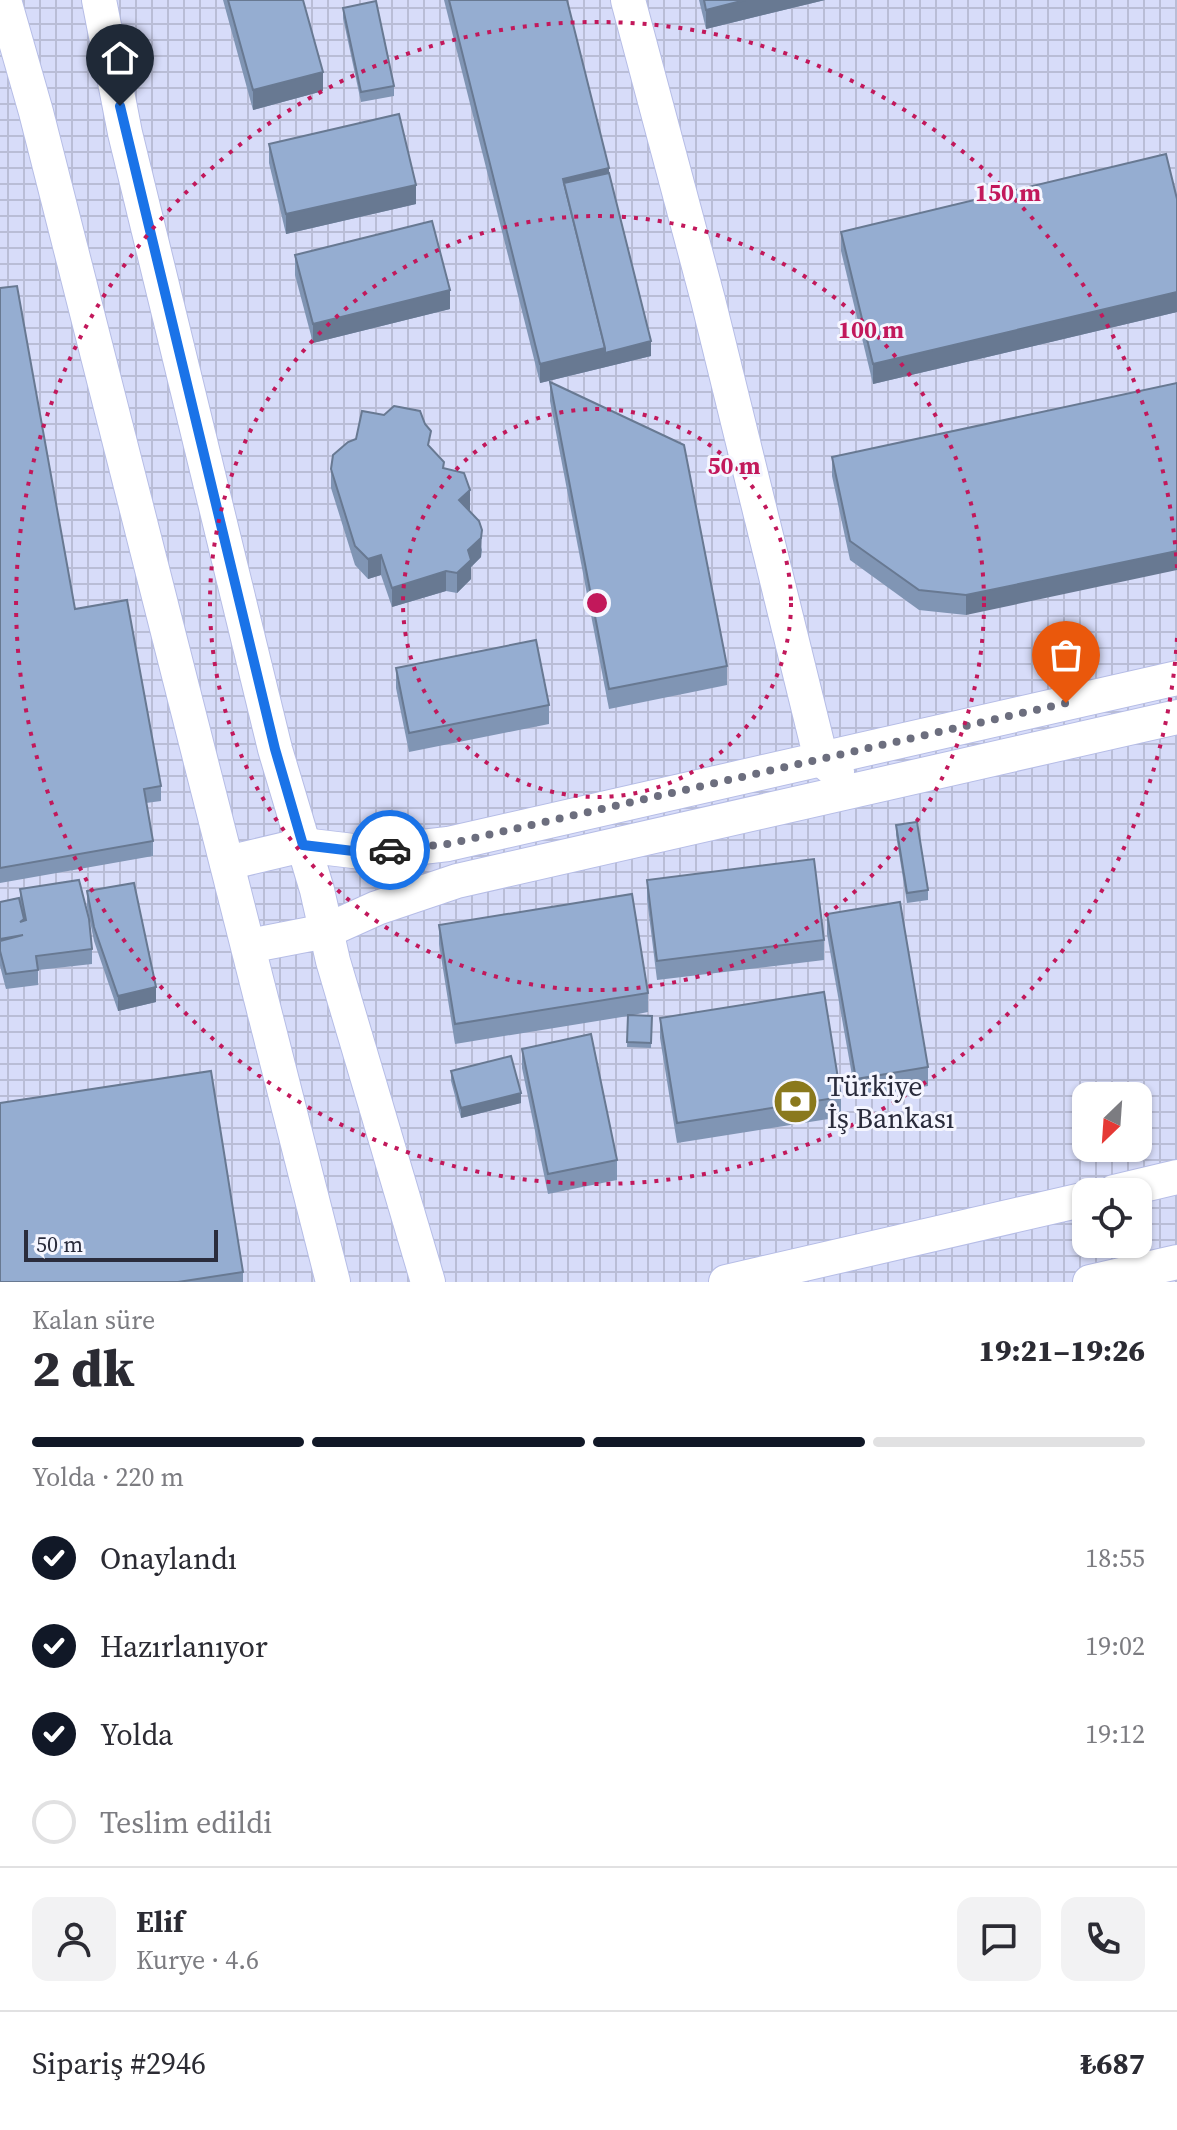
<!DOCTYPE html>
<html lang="tr">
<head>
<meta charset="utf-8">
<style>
  :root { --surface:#fff; --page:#f2f2f3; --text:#2b2b33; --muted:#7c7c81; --line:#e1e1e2; --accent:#111827 }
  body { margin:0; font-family:"Source Serif 4",serif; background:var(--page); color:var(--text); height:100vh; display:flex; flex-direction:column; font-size:30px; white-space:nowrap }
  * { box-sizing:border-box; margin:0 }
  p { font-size:26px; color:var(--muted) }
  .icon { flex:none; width:44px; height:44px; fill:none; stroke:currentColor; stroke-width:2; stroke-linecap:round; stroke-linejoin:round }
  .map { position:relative; height:1282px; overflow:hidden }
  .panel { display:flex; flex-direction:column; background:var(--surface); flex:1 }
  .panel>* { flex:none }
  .needle { width:52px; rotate:205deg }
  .fabs { position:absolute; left:1072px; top:1082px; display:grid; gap:16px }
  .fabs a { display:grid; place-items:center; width:80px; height:80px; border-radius:16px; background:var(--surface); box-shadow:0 2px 6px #0004; font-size:40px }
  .scale { position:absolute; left:24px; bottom:20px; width:194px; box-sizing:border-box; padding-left:8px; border:4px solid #2a2c3c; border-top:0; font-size:22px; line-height:28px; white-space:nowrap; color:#2a2c3c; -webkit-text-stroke:6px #f5f6ff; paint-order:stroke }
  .pin { position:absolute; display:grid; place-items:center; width:68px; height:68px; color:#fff; margin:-82px -34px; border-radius:50% 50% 50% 0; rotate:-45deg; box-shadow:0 0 8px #0007 }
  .pin .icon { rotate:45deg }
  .courier { position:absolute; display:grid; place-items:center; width:80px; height:80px; margin:-40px; border:6px solid #1a73e8; border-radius:50%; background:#fff; color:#222; box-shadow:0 2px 10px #0007 }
  .overview em { font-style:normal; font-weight:800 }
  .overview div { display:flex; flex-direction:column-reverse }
  .overview { display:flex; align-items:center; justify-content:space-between; height:136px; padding:0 32px }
  h1 { font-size:52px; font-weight:800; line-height:60px }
  .bar { display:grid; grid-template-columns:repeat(4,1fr); gap:12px 8px; align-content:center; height:96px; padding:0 32px }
  .bar i { height:10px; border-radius:6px; background:var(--line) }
  .bar .current { background:var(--accent) }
  .bar p { grid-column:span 4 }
  .line { display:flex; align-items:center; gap:20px; padding:0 32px; border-top:2px solid var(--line) }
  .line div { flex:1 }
  .round { display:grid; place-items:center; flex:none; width:84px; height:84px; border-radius:16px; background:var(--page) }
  ol { padding:0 32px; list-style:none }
  li { display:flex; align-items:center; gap:24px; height:88px }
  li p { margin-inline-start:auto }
  li .icon { padding:8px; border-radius:50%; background:var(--accent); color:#fff; stroke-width:4 }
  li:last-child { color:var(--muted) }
  li i { width:44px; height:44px; border:4px solid var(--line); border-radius:50% }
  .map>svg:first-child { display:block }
  .industrial { fill:url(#industrial-grid); fill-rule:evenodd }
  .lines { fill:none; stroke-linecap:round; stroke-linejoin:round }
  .minor-casing { stroke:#b6bde6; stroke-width:36 }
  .minor { stroke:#fff; stroke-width:34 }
  .wall { fill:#8095b4 }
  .shaded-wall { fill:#687992 }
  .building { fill:#95add1; stroke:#687992; stroke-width:2 }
  .done { stroke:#6c6e7e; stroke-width:8; stroke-dasharray:0 14.4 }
  .route { stroke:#1a73e8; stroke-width:10 }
  .ring { fill:none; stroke:#c2185b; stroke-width:4; stroke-dasharray:4 8 }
  .labels { text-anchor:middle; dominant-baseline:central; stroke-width:6; stroke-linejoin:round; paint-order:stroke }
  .poi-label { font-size:28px; fill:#2a2c3c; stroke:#f5f6ff; text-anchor:start }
  .centre { fill:#c2185b; stroke:#f5f6ff; stroke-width:4 }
  .ring-label { font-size:24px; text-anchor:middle; font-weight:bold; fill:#c2185b; stroke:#f5f6ff; stroke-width:6; stroke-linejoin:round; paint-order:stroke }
</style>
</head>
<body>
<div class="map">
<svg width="1177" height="1282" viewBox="0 0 1177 1282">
  <defs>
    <pattern id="industrial-grid" width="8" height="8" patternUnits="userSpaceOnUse" patternTransform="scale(2)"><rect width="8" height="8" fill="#d7dcf9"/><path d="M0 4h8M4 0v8" fill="none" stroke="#b9bdd6"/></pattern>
  </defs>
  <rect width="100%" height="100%" fill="#e6e9fa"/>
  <path class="industrial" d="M0,0H1177V1282H0ZM1086,1096H1138V1148H1086ZM1086,1192H1138V1244H1086Z"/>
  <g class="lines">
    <defs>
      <g id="minor">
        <polyline points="4,0 36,112 333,1282"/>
        <polyline points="99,0 125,133 275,749 317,890 333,961 428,1282"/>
        <polyline points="628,0 708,300 821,759 837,772"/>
        <polyline points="227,863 303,845 370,853 448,844 1177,678"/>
        <polyline points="249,946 326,931 377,908 457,881 1177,717"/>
        <polyline points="1114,1192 1177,1177"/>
        <polyline points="726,1282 1086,1199"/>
        <polyline points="1090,1282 1177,1262"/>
      </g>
    </defs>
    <use href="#minor" class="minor-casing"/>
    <use href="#minor" class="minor"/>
  </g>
  <g class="wall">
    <polygon points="223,0 303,0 323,91 253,110"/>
    <polygon points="444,0 567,0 609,173 651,356 540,383"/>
    <polygon points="699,0 825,0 706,29"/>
    <polygon points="343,8 394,86 394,96 361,102 343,18"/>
    <polygon points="269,144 416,204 286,234 269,163"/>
    <polygon points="1177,199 1177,312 873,384 841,251 841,232"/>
    <polygon points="295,255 450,309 313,343 295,275"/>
    <polygon points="0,288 75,609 161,786 161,801 146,803 153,841 153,856 0,883"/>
    <polygon points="550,382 727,666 727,685 609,709 550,401"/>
    <polygon points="1177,383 966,615 919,610 850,560 832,476 832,457"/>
    <polygon points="431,448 470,510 469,511 482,550 481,557 471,567 471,579 457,593 446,591 392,607 381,575 368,579 355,565 331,488 331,469"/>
    <polygon points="396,668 549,705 549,724 409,752 396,688"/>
    <polygon points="896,825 928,890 928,900 907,903 896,835"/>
    <polygon points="647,880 824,940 824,960 657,980 647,899"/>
    <polygon points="20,889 92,949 92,964 38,970 38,985 6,989 0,966 0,902 20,902"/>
    <polygon points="87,891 156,1002 118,1011 94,941 87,906"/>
    <polygon points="827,914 928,1067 928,1086 856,1098 827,934"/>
    <polygon points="439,925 648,993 648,1012 633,1015 652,1016 651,1048 627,1047 628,1016 455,1044 439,944"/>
    <polygon points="660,1018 841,1097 841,1117 677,1143 660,1038"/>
    <polygon points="522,1049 617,1160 617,1180 548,1194 522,1068"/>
    <polygon points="451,1071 521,1103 461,1118 451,1081"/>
    <polygon points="243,1272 243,1282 0,1282"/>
  </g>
  <g class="shaded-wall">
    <polygon points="745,0 825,0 706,29 706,10"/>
    <polygon points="323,72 323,91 253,110 253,90"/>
    <polygon points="609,168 609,188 563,184 563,179"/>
    <polygon points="416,185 416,204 286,234 286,214"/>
    <polygon points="450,290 450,309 313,343 313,324"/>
    <polygon points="1177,292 1177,312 873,384 873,364"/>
    <polygon points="651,341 651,356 540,383 540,364 605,348"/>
    <polygon points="470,490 470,510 459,520 459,500"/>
    <polygon points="482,530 481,557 471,567 471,579 457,593 457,573 468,550"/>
    <polygon points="1177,551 1177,570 966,615 966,595"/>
    <polygon points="381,555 381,575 368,579 368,559"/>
    <polygon points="446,571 446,591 392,607 392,588"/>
    <polygon points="156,987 156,1002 118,1011 118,996"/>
    <polygon points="521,1093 521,1103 461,1118 461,1108"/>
  </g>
  <g class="building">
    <polygon points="228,0 303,0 323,72 253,90"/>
    <polygon points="449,0 567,0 609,168 563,179 605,348 540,364"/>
    <polygon points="704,0 745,0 706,10"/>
    <polygon points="376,1 394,86 361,92 343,8"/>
    <polygon points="399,114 416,185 286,214 269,144"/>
    <polygon points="1166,154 1177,199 1177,292 873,364 841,232"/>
    <polygon points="609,173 651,341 605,353 605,348 564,183"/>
    <polygon points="432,221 450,290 313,324 295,255"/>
    <polygon points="17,286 75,609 127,600 161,786 144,789 153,841 0,868 0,288"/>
    <polygon points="550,382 684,445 727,666 609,689"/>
    <polygon points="1177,383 1177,551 966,595 919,590 850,541 832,457"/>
    <polygon points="394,406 420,411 425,424 431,431 428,445 444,462 443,468 464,473 470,490 459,500 479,521 482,530 481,538 468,550 471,560 457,573 446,571 392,588 381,555 368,559 355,546 331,469 333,455 348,442 356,439 362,411 384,415"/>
    <polygon points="536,640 549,705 409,733 396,668"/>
    <polygon points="917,822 928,890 907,893 896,825"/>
    <polygon points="814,859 824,940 657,961 647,880"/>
    <polygon points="79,880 89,919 92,949 36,956 38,970 6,974 0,951 0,941 23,935 0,939 0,902 19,898 24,919 20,922 26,920 20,889"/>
    <polygon points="134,883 156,987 118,996 94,927 87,891"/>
    <polygon points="632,894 648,993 455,1024 439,925"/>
    <polygon points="900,902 928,1067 856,1079 827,914"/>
    <polygon points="824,992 841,1097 677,1123 660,1018"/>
    <polygon points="628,1015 652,1016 651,1043 627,1042"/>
    <polygon points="591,1034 617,1160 548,1174 522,1049"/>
    <polygon points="511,1056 521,1093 461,1108 451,1071"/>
    <polygon points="211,1071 243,1272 178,1282 0,1282 0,1103"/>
  </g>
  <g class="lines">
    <polyline class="done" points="390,850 448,844 1066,703"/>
    <polyline class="route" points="120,106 275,749 303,845 370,853 390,850"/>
  </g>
  <g class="ring">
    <circle cx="597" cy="603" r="194"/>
    <circle cx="597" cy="603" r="387"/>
    <path d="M1177 638A581 581 0 1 1 1177 568"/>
  </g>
  <defs>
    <symbol id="bank-disc" viewBox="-11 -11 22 22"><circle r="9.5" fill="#8a791d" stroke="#f5f6ff"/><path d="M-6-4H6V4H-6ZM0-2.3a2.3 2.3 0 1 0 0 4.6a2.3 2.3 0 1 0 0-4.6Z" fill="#fff"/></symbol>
  </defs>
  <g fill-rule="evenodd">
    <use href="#bank-disc" x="770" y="1076" width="51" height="51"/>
  </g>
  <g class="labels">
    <g class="poi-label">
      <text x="827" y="1086">Türkiye<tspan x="827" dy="32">İş Bankası</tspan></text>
    </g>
  </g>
  <circle cx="597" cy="603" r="12" class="centre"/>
  <g class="ring-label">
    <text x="1008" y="201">150 m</text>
    <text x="871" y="338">100 m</text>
    <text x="734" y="474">50 m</text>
  </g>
</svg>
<div class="fabs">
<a><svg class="needle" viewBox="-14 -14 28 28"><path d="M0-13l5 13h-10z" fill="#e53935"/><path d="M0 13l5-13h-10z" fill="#7c7c81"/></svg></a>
<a><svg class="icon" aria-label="locate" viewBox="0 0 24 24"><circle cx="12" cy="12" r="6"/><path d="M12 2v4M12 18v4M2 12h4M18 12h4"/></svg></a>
</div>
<div class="scale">50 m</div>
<div class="pin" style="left:1066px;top:703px;background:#ea580c"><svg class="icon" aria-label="bag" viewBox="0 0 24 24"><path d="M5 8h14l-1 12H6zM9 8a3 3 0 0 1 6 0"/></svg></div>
<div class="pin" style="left:120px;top:106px;background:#1f2937"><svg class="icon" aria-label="home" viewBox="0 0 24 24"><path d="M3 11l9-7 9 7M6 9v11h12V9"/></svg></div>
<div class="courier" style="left:390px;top:850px"><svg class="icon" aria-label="car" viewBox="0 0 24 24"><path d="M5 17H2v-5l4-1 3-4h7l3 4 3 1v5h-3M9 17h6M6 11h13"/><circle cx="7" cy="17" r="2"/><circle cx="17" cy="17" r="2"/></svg></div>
</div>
<section class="panel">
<div class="overview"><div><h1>2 dk</h1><p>Kalan süre</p></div><em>19:21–19:26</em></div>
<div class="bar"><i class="current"></i><i class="current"></i><i class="current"></i><i></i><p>Yolda · 220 m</p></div>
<ol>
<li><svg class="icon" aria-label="check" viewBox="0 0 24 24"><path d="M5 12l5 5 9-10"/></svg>Onaylandı<p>18:55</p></li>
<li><svg class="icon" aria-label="check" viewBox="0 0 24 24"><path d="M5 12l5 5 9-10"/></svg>Hazırlanıyor<p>19:02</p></li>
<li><svg class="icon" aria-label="check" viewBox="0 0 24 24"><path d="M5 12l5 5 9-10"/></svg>Yolda<p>19:12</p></li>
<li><i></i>Teslim edildi</li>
</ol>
<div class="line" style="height:144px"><a class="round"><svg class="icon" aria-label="person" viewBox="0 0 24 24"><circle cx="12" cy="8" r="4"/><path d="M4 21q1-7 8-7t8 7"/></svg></a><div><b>Elif</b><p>Kurye · 4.6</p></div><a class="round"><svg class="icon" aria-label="chat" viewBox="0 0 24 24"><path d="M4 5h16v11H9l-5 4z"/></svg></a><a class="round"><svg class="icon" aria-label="phone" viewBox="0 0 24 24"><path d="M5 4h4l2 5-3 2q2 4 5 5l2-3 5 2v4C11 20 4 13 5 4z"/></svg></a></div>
<div class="line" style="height:104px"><div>Sipariş #2946</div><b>₺687</b></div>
</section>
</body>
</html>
